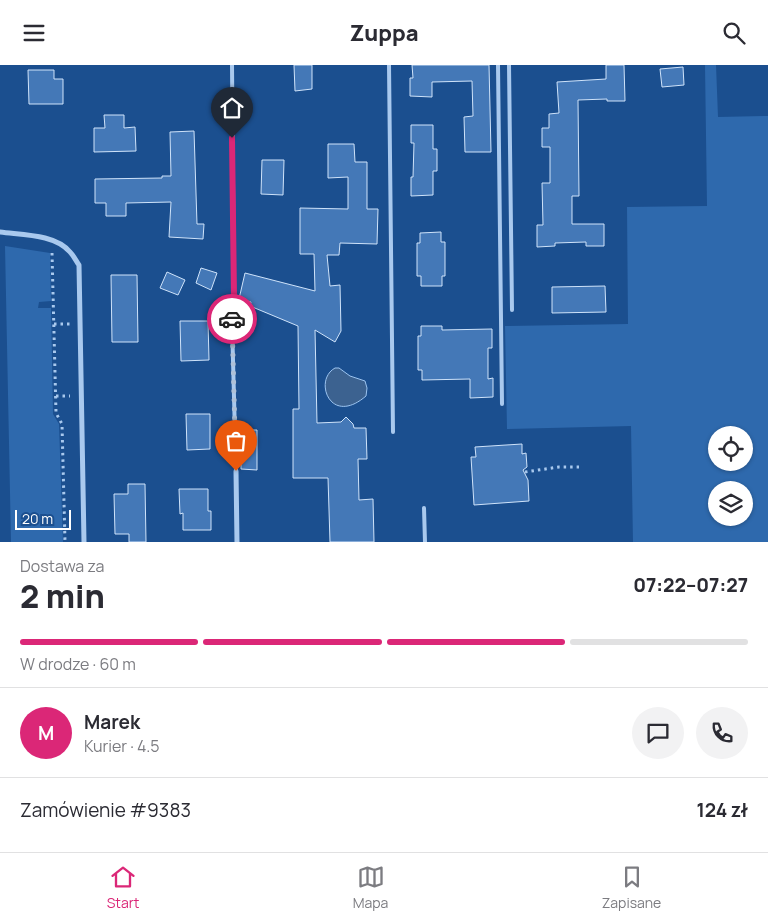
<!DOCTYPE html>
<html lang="pl">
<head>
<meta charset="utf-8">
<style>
  :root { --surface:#fff; --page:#f2f2f3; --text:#2b2b33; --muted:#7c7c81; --line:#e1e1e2; --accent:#db2777 }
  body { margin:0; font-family:Manrope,sans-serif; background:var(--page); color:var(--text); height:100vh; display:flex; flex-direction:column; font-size:19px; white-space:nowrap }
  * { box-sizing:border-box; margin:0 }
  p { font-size:16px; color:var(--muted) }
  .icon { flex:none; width:28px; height:28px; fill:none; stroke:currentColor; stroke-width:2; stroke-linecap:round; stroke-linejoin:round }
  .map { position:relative; height:477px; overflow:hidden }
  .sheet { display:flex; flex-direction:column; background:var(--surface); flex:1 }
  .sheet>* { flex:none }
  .tools { position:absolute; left:708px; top:361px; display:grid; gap:10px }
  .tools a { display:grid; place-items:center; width:45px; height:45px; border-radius:50%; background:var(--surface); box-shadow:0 1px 4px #0004; font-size:25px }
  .scale { position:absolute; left:15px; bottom:12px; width:56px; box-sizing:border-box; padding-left:5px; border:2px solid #fff; border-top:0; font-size:14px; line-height:18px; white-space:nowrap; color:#fff; -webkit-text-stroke:4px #1b4f8f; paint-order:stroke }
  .pin { position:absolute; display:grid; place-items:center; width:42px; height:42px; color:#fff; margin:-51px -21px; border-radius:50% 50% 50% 0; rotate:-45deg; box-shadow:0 0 5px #0007 }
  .pin .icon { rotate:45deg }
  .courier { position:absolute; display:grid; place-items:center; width:50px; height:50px; margin:-25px; border:4px solid #db2777; border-radius:50%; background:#fff; color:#222; box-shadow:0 1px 6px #0007 }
  .overview em { font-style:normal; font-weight:800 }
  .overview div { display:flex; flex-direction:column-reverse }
  .overview { display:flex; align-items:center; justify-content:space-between; height:85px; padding:0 20px }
  h1 { font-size:32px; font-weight:800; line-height:38px }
  .bar { display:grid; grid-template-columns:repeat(4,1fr); gap:8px 5px; align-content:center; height:60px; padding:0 20px }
  .bar i { height:6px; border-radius:4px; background:var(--line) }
  .bar .selected { background:var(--accent) }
  .bar p { grid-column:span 4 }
  .line { display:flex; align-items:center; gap:12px; padding:0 20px; border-top:1px solid var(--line) }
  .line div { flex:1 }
  .round { display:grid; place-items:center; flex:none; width:52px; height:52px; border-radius:26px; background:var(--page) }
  header { display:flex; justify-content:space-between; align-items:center; height:65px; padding:0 20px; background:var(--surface); font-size:22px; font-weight:800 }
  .menu { display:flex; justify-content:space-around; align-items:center; height:70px; border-top:1px solid var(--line); background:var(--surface); font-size:14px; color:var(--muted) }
  .menu a { display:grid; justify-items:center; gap:2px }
  .menu .selected { color:var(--accent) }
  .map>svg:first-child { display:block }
  .green { fill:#2e69ad; fill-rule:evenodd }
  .water { fill:#3c6290; stroke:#9cc4f0 }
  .building { fill:#4478b7; stroke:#cfe3fa }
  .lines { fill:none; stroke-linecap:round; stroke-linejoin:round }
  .path { stroke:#a9c9ee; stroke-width:3; stroke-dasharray:2.5 4; stroke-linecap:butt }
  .service { stroke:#a9c9ee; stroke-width:4 }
  .minor { stroke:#a9c9ee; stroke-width:5 }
  .done { stroke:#afc1d8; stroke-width:5; stroke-dasharray:0 9 }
  .route { stroke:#db2777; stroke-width:6 }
</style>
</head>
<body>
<header><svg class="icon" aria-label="menu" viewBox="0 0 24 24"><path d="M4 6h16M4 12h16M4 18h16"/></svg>Zuppa<svg class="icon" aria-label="search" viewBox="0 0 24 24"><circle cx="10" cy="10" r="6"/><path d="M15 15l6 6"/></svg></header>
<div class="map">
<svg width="768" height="477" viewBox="0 0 768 477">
  <rect width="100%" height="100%" fill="#1b4f8f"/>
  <g class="green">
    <path d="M705,0H716L718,52L768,51V477H633L631,361L507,364L505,261L628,259L627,142L707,141ZM716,370H744V398H716ZM716,425H744V452H716Z"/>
    <polygon points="5,181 50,188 51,236 39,237 38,243 51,243 53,349 59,359 63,477 11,477"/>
  </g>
  <path class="water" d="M335,303H339L350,311L365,316L367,323L366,331C330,362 313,315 335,303Z"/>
  <g class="building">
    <polygon points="294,0 312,0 312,24 295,26"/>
    <polygon points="412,0 489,0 491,87 465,87 464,52 473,51 472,16 432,17 432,32 410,31 410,13 413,13"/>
    <polygon points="606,0 624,0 625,36 607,36 607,34 578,35 579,131 572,131 572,159 604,159 604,181 586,181 586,177 555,178 555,181 537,182 537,160 543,160 542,118 550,118 550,82 542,82 542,63 549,63 549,49 559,48 557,17 606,14"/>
    <polygon points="683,2 684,20 662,22 660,4"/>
    <polygon points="28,5 54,5 54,14 63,14 63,39 29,39"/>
    <polygon points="104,50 124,50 124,63 135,62 136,86 94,87 94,63 105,63"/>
    <polygon points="411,60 433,60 433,84 437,84 437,106 433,106 433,130 411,131 411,112 413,112 414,78 411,78"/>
    <polygon points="194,66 197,159 204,159 203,174 169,172 171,137 126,138 126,151 106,151 106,138 95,138 95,114 162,113 162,111 171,111 170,67"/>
    <polygon points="328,79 354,79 355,97 367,97 367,144 378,144 377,179 340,178 339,190 327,190 330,221 340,220 341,266 335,277 315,265 317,358 341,357 346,352 353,359 354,363 366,363 367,394 358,394 359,435 373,434 374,477 330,477 328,413 293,413 293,344 299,344 298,261 250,241 251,237 239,234 245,208 315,226 314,189 300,189 300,143 348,144 348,112 328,113"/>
    <polygon points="262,95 284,95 283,130 261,129"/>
    <polygon points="441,167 441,177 445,177 445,211 442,211 442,221 421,221 421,211 417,211 417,178 420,178 420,168"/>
    <polygon points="201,203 217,208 211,225 196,218"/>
    <polygon points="167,207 185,215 178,230 160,223"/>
    <polygon points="111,210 137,210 138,277 112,277"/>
    <polygon points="605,221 606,247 552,248 552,222"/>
    <polygon points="180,256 208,256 209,295 181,296"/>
    <polygon points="421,261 442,261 442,265 492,264 492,283 488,283 488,314 493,313 493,332 470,333 470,314 422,315 422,305 418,305 418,271 421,271"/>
    <polygon points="186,349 210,349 210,384 187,385"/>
    <polygon points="241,365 257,365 257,405 241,404"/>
    <polygon points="522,379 522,389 526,388 527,402 523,405 528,415 529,436 474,440 471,392 476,392 475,382"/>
    <polygon points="128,419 145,419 146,477 129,477 129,469 115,469 114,429 128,429"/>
    <polygon points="179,424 208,424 208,446 211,446 211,465 183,465 183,448 180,449"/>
  </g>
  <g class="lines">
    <g class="path">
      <polyline points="52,188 56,348 62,359 65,477"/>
      <polyline points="54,259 71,259"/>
      <polyline points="56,331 70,331"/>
      <polyline points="525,407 559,402 579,402"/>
    </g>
    <g class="service">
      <polyline points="232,0 234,232 232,258 236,406"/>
      <polyline points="389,0 393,367"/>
      <polyline points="498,0 502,339"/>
      <polyline points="509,0 512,245"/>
      <polyline points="424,443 425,477"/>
    </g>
    <g class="minor">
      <path d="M0,167C22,170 55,169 70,187C74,191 76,196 79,200L84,477"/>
      <polyline points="236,406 237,477"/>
    </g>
  </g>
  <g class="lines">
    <polyline class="done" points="232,254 236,406"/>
    <polyline class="route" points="232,73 234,232 232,254"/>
  </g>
</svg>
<div class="tools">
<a><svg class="icon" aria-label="locate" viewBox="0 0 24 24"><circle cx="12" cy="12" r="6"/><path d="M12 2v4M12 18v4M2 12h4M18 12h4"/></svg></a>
<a><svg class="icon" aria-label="layers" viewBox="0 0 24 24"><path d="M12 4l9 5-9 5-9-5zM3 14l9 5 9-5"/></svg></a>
</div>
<div class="scale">20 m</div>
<div class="pin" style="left:236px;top:406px;background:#ea580c"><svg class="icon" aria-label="bag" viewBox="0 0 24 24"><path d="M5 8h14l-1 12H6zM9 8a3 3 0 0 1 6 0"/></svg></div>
<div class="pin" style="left:232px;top:73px;background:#1f2937"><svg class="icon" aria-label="home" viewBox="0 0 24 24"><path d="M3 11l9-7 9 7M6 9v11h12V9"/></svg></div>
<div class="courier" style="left:232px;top:254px"><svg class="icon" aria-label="car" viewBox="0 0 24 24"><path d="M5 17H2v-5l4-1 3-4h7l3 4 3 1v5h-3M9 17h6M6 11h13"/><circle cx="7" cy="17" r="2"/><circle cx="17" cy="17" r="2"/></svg></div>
</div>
<section class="sheet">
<div class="overview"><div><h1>2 min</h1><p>Dostawa za</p></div><em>07:22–07:27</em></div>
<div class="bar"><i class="selected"></i><i class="selected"></i><i class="selected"></i><i></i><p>W drodze · 60 m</p></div>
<div class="line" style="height:90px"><b class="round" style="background:var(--accent);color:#fff">M</b><div><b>Marek</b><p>Kurier · 4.5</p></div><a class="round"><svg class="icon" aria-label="chat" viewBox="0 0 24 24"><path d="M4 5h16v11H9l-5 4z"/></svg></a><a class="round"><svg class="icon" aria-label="phone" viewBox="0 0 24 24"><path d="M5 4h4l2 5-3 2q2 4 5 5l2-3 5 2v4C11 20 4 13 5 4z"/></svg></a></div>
<div class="line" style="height:65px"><div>Zamówienie #9383</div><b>124 zł</b></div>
</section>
<nav class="menu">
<a class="selected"><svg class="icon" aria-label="home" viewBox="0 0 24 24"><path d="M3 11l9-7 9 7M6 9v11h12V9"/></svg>Start</a>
<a><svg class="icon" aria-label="map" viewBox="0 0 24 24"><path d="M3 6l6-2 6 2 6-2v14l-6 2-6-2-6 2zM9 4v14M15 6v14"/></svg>Mapa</a>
<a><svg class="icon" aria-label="saved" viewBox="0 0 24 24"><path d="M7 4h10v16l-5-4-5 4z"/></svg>Zapisane</a>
</nav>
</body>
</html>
